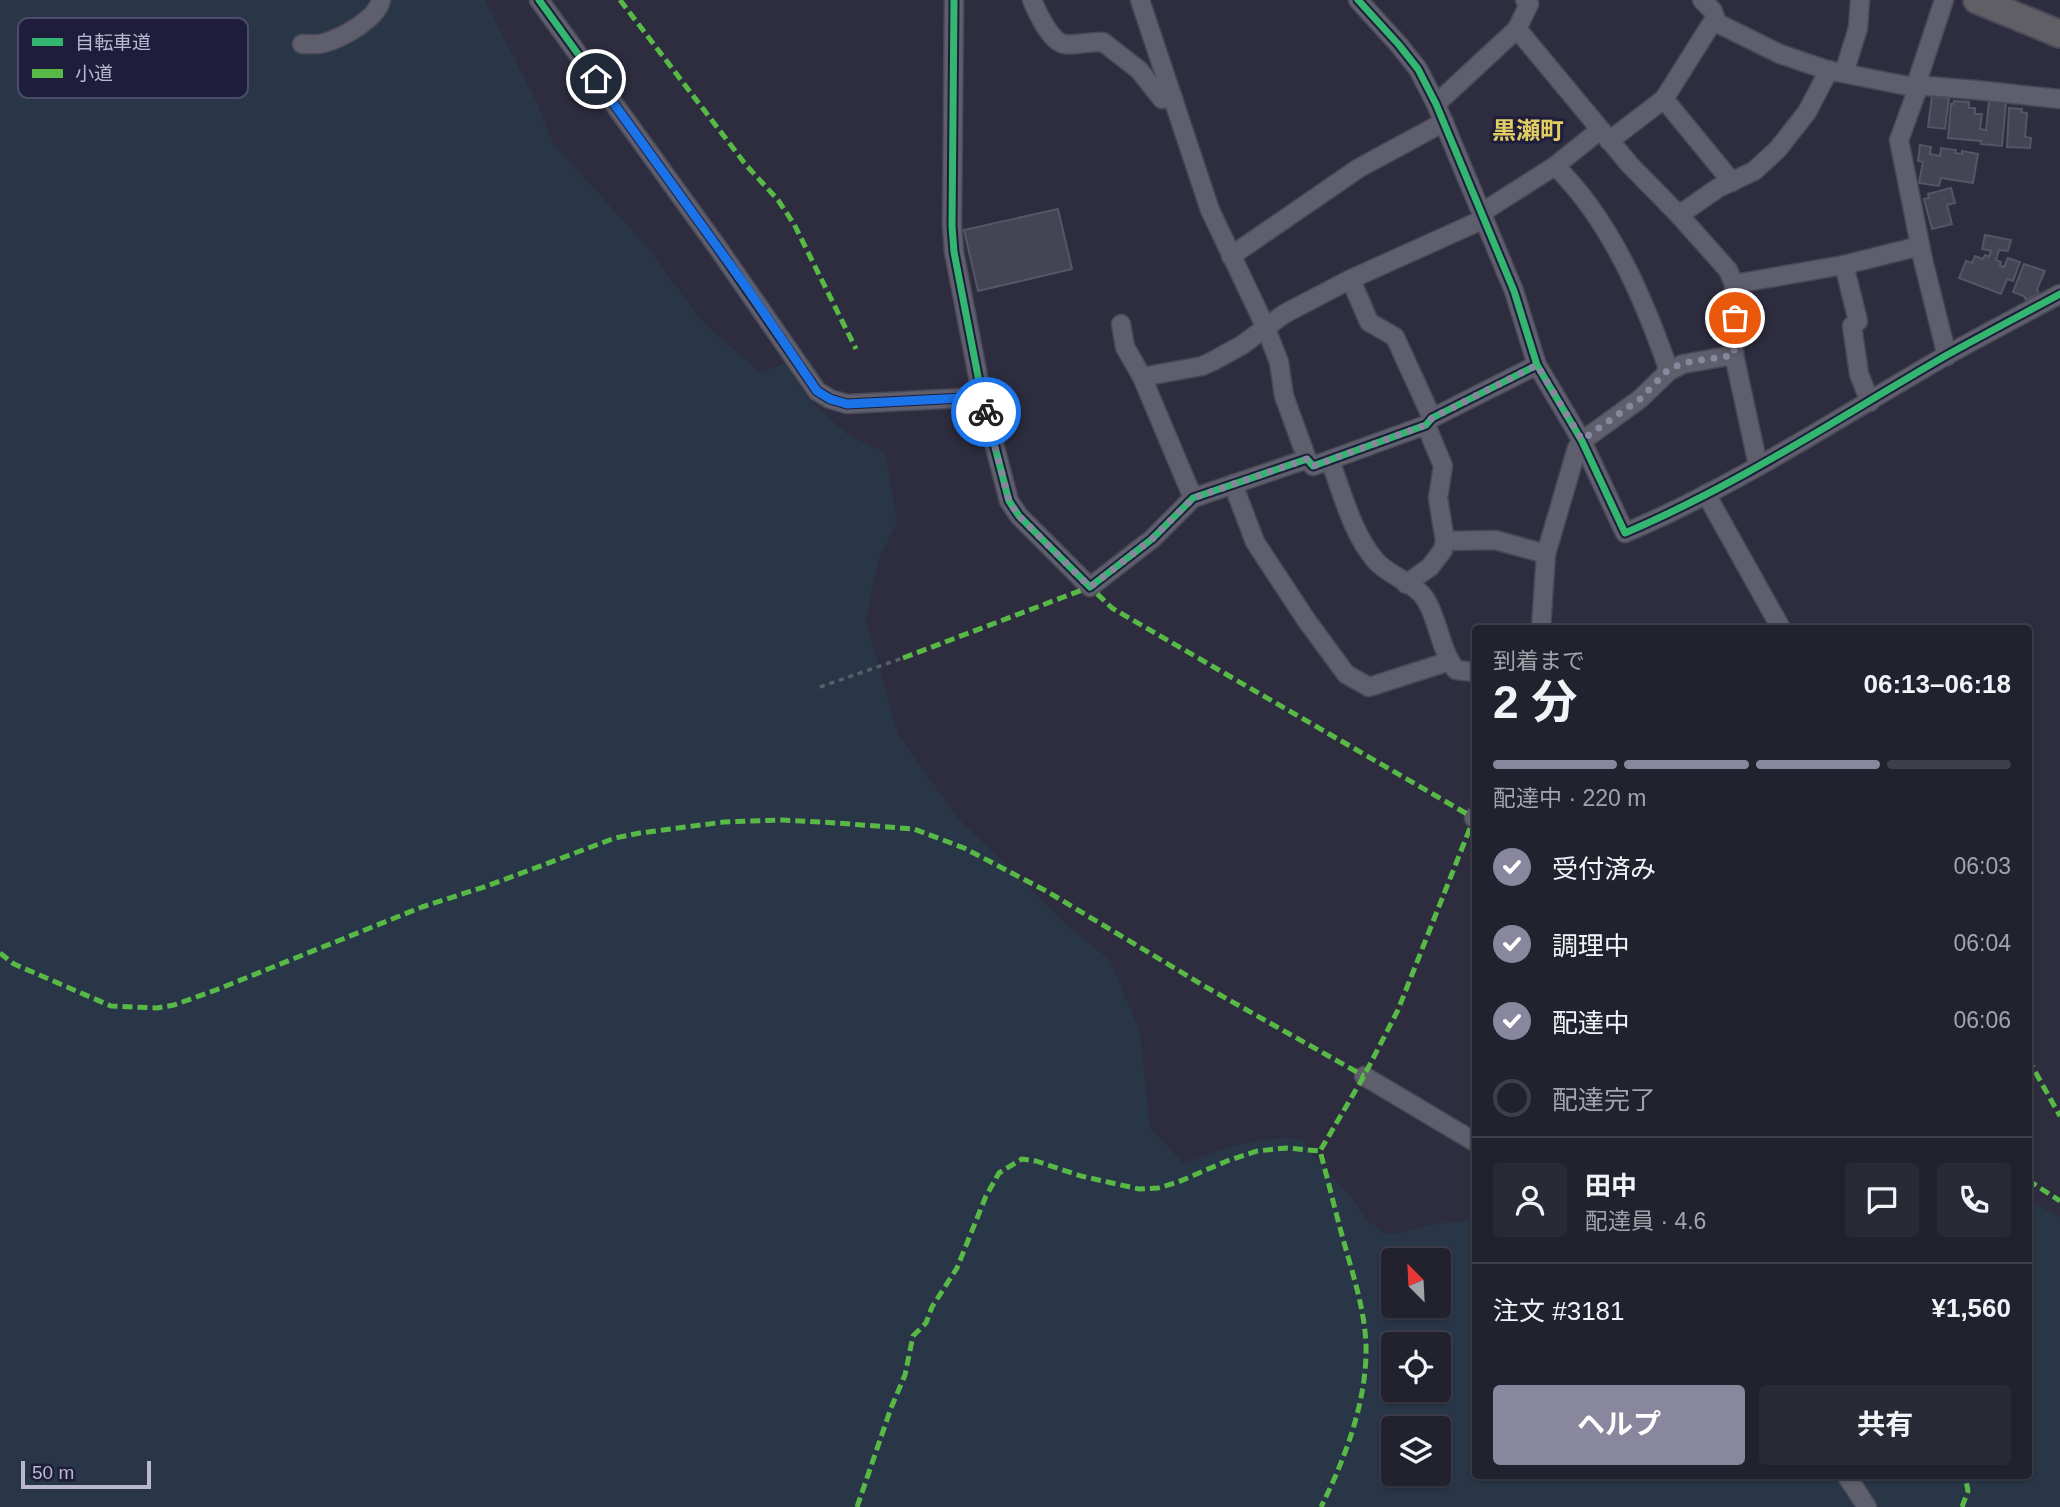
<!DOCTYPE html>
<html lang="ja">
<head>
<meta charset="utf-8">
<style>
  :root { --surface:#22222f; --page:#2a2a37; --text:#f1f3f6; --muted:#a2a4aa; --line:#3f3f4b; --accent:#88879d }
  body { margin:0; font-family:Arial,"Noto Sans JP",sans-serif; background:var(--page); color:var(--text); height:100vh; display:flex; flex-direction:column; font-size:26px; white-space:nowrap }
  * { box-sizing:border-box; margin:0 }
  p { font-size:23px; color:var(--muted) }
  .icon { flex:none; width:38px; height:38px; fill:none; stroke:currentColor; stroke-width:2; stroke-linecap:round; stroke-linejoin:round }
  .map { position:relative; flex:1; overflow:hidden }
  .sheet { position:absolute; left:1472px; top:625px; width:560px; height:854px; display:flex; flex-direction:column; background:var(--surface); border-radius:7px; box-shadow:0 2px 5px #0004,0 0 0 2px var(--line) }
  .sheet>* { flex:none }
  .needle { width:46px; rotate:336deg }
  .fabs { position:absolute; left:1381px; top:1248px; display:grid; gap:14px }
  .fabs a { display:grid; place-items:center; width:70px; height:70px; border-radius:7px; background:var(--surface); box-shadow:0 2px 5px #0004,0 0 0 2px var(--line); font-size:35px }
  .scale { position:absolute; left:21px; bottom:18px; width:130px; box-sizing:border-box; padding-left:7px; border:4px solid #b9b8cf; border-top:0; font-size:19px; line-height:24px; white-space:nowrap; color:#b9b8cf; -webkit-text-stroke:5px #1e1e3c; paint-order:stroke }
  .pin { position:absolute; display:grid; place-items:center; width:60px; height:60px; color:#fff; margin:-30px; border:4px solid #fff; border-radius:50%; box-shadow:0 2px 7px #0007 }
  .courier { position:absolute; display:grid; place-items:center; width:70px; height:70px; margin:-35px; border:5px solid #1a73e8; border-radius:50%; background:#fff; color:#222; box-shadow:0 2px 9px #0007 }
  .headline em { font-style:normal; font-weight:700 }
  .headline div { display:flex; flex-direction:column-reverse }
  .headline { display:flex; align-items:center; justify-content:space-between; height:119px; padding:0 21px }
  h1 { font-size:46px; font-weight:700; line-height:52px }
  .bar { display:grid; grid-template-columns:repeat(4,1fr); gap:10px 7px; align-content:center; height:84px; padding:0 21px }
  .bar i { height:9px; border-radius:5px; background:var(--line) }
  .bar .current { background:var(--accent) }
  .bar p { grid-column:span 4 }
  .line { display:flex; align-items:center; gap:18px; padding:0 21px; border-top:2px solid var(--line) }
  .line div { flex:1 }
  .round { display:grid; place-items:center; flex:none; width:74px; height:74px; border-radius:7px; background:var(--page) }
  ol { padding:0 21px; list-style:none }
  li { display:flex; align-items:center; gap:21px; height:77px }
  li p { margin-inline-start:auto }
  li .icon { padding:7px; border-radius:50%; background:var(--accent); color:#fff; stroke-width:4 }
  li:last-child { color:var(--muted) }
  li i { width:38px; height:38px; border:4px solid var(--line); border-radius:50% }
  .button { display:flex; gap:14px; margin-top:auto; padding:14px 21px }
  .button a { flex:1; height:80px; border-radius:7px; background:var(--accent); color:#fff; font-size:28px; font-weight:700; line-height:80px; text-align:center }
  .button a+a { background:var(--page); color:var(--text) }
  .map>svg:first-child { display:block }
  .green { fill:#283647; fill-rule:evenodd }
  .building { fill:#444454; stroke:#565566; stroke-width:2 }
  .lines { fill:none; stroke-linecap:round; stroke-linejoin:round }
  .minor-casing { stroke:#484856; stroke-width:21 }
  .highway-casing { stroke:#4a4a5a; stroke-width:30 }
  .path { stroke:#5b5d69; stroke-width:3.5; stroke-dasharray:5 5; stroke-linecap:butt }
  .minor { stroke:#5e5e6c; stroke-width:18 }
  .highway { stroke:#5f5f65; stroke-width:26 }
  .quiet { stroke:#58b947; stroke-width:5; stroke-dasharray:10 5; stroke-linecap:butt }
  .cycleway-casing { stroke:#1e1e3c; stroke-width:11 }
  .cycleway { stroke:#33b770; stroke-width:7 }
  .done { stroke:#88879d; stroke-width:7; stroke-dasharray:0 12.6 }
  .route { stroke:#1a73e8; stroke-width:9 }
  .labels { text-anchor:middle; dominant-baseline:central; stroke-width:6; stroke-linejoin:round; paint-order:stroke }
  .quarter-label { font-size:24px; font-weight:bold; fill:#e1cd61; stroke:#1e1e3c }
  .key { fill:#1e1e3c; stroke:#4c4c68; stroke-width:2 }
  .key-label { font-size:19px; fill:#b9b8cf }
</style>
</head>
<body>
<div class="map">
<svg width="2060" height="1507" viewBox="0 0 2060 1507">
  <rect width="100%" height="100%" fill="#2d2d3f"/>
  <path class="green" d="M0,0H485L537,103L553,143L648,248L701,320L760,373L784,363L809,399L849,436L885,452L897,523L878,561L866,621L898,734L956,816L1066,924L1110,960L1140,1031L1150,1128L1184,1164C1223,1148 1261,1134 1303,1140L1316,1159L1349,1194L1368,1221L1388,1235L1434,1224L1475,1220V1475H2028V1200L2060,1217V1507H0ZM1393,1260H1438V1306H1393ZM1393,1344H1438V1390H1393ZM1393,1428H1438V1474H1393Z"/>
  <g class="building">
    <polygon points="1932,96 1949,98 1945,129 1928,127"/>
    <polygon points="1954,101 1969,102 1969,108 1975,108 1975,114 1982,114 1980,129 1986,130 1989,101 2006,102 2002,146 1981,144 1981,141 1948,138 1951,104 1953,104"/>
    <polygon points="2009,108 2022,109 2021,112 2027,113 2025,137 2031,138 2030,148 2007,147"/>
    <polygon points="1920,145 1931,147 1930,154 1940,156 1941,148 1956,150 1955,153 1962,154 1962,151 1978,154 1973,183 1941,178 1939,186 1919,183 1923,162 1918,161"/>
    <polygon points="1951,188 1955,203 1947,205 1952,224 1932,229 1924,199 1929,198 1928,194"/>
    <polygon points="1058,209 1072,269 978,291 964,230"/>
    <polygon points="1985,235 2011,240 2008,251 1999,250 1996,260 2001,262 2000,266 2004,267 2008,258 2020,262 2013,281 2007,279 2001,294 1959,278 1966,261 1972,263 1975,256 1983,259 1985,255 1989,257 1991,251 1982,249"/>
    <polygon points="2024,264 2045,271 2037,289 2039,294 2026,300 2024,296 2013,292"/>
  </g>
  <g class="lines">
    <defs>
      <g id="minor">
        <polyline points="539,0 718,248 817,391 830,399 847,404 982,397"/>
        <polyline points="954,0 952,226 954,252 982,397 1009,501 1019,516 1090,587 1152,539 1193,498 1307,459 1313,466 1426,425 1432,418 1537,365"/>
        <path d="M1032,0C1037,12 1051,42 1064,44C1077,46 1090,41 1103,42L1139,70L1162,99L1173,98"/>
        <polyline points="1140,0 1210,210 1265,326 1279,362 1284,396 1307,459"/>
        <path d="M1358,0L1399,45L1418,69L1436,104L1514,291L1537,365L1582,441L1625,533C1738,485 1841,416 1947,355C1985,334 2023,314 2060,294"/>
        <polyline points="1702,0 1713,11 1717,23 1780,54 1827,70 1918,88 1927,86 1976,90 2060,99"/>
        <polyline points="1944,0 1917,82 1918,88 1899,140 1923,260 1947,356"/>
        <polyline points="1517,29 1630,165 1679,215 1728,270 1734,284 1734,355 1758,465"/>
        <path d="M302,44C309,44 317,45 324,43C342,38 377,19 381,0"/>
        <polyline points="1844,73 1858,28 1860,0"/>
        <polyline points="1664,99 1732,182"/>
        <polyline points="1436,104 1517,29 1529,4 1525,0"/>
        <polyline points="1609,141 1664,99 1715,18"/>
        <path d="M1555,166C1610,219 1644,299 1669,371"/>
        <polyline points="1481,213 1555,166 1600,130"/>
        <polyline points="1679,215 1718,188 1754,171 1778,149 1807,112 1829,70"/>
        <polyline points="1231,256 1359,168 1444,122"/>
        <polyline points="1844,265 1858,321 1852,326 1859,374 1870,402"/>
        <polyline points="1351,280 1369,322 1395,337 1432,418"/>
        <polyline points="1734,284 1844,265 1920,246"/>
        <polyline points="1121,324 1125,347 1142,377 1193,498"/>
        <polyline points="1142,377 1202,366 1213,361 1242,345 1284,314 1349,280 1484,219"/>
        <path d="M1330,461C1343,494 1352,533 1375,560C1388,576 1415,582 1426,600C1439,622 1440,650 1456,670L1475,672"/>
        <polyline points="1233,484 1255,542 1307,621 1346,674 1369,687 1450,661"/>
        <polyline points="1706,494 1781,628"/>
        <polyline points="1445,541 1495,540 1546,554"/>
        <polyline points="1406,584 1430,567 1443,550 1445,541 1438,498 1443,466 1426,425"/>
        <polyline points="1541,628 1546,554 1577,448 1582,441 1640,399 1669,371 1683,364 1734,355"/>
        <polyline points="1474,818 1475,816"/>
        <polyline points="1364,1076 1475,1142"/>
        <polyline points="1846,1475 1867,1507"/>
      </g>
      <polyline id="highway" points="1977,0 2060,34"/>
    </defs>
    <use href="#minor" class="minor-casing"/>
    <use href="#highway" class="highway-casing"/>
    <polyline class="path" points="820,687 903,658"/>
    <use href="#minor" class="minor"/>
    <use href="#highway" class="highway"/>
    <g class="quiet">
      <polyline points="620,0 746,165 778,200 794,224 856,349"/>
      <path d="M903,658L1090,587L1112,608L1474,818L1398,1010L1364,1076L1320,1151C1328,1180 1335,1210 1343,1239C1353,1275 1367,1316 1366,1354C1365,1406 1344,1461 1321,1507"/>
      <polyline points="0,953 14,964 111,1006 157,1008 174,1005 216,990 422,907 487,886 615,838 640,833 724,822 783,820 837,823 914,829 964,848 1048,892 1206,987 1364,1076"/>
      <polyline points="2028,1059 2060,1116"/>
      <polyline points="2028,1180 2060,1201"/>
      <polyline points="857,1507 891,1408 905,1375 913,1336 926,1323 932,1307 957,1268 986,1196 999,1173 1022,1159 1036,1161 1081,1176 1139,1189 1158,1188 1178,1182 1227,1161 1257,1151 1286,1148 1320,1151"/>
      <polyline points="1962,1507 1968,1491 1965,1475"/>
    </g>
    <defs>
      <g id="cycleway">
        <polyline points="539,0 718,248 817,391 830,399 847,404 982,397"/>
        <polyline points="954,0 952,226 954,252 982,397 1009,501 1019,516 1090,587 1152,539 1193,498 1307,459 1313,466 1426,425 1432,418 1537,365"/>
        <path d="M1358,0L1399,45L1418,69L1436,104L1514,291L1537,365L1582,441L1625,533C1738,485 1841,416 1947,355C1985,334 2023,314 2060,294"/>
      </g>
    </defs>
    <use href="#cycleway" class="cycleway-casing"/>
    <use href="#cycleway" class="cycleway"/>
  </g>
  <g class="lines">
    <polyline class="done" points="986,412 1009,501 1019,516 1090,587 1152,539 1193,498 1307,459 1313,466 1426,425 1432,418 1537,365 1582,440 1640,399 1668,370 1683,363 1734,355 1735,318"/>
    <polyline class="route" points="596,79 747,288 817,391 830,399 847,404 982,397 986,412"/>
  </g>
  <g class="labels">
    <g class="quarter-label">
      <text x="1528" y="130">黒瀬町</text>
    </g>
  </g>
  <rect x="18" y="18" width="230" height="80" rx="10" class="key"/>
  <rect x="32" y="38" width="31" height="8" fill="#33b770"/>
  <rect x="32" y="69" width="31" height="9" fill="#58b947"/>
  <g class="key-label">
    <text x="75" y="49">自転車道</text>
    <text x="75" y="80">小道</text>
  </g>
</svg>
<div class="fabs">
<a><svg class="needle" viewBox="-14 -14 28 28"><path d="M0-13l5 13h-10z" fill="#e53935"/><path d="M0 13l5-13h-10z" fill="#a2a4aa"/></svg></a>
<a><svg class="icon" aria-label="locate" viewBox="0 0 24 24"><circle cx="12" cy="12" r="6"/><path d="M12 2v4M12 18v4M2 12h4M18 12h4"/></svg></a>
<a><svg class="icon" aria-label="layers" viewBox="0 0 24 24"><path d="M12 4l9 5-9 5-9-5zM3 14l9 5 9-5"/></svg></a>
</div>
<div class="scale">50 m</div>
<div class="pin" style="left:1735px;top:318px;background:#ea580c"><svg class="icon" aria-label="bag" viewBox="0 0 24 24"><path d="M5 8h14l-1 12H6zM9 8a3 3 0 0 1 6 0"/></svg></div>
<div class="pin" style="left:596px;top:79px;background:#1f2937"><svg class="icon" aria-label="home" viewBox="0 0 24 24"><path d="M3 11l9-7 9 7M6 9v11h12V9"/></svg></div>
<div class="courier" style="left:986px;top:412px"><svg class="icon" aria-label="bike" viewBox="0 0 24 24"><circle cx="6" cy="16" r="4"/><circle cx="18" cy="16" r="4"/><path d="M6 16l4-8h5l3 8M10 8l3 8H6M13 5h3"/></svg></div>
<section class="sheet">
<div class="headline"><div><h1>2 分</h1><p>到着まで</p></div><em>06:13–06:18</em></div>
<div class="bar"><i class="current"></i><i class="current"></i><i class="current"></i><i></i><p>配達中 · 220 m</p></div>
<ol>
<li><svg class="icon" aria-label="check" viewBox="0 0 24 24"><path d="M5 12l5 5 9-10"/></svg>受付済み<p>06:03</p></li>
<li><svg class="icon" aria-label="check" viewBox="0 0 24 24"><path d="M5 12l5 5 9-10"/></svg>調理中<p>06:04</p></li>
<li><svg class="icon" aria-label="check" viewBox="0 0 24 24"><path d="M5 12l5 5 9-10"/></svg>配達中<p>06:06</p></li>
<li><i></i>配達完了</li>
</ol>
<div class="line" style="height:126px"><a class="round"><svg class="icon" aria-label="person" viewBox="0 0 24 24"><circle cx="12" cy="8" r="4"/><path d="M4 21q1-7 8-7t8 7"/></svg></a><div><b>田中</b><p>配達員 · 4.6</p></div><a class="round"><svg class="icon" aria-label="chat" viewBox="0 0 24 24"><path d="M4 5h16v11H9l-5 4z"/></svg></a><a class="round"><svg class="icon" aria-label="phone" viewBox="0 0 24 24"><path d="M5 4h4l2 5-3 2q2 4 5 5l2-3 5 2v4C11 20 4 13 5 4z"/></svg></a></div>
<div class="line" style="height:91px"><div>注文 #3181</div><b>¥1,560</b></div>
<div class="button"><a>ヘルプ</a><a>共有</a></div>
</section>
</div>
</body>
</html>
